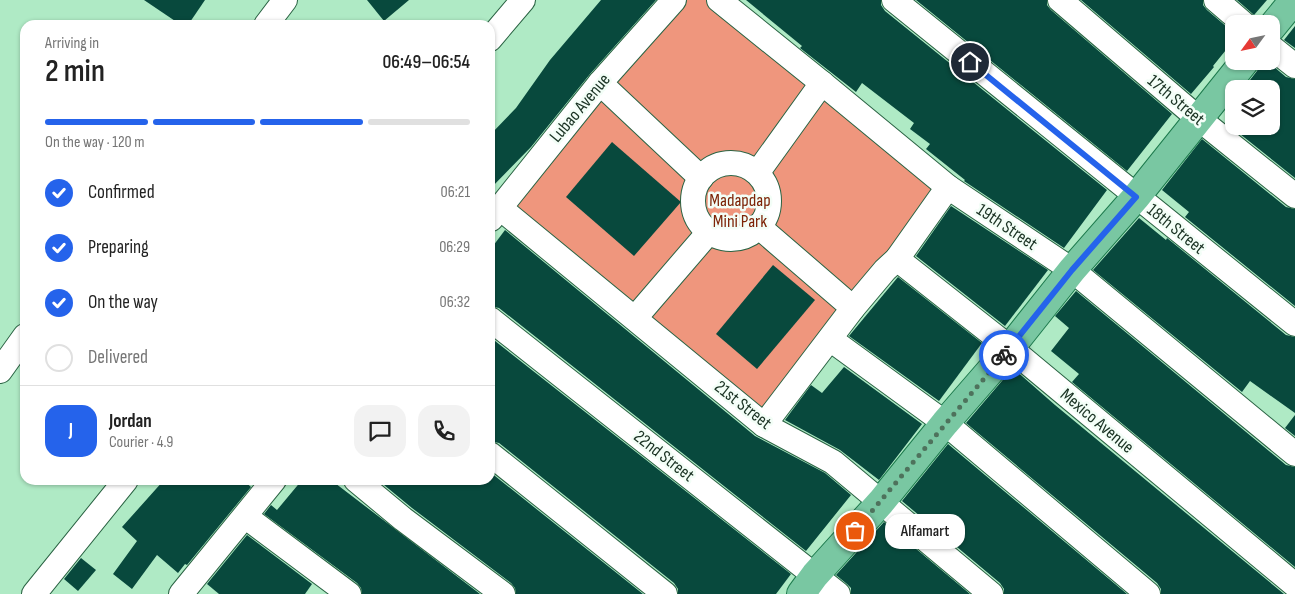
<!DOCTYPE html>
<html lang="en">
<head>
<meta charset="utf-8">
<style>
  :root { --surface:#fff; --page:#f2f2f2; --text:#222; --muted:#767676; --line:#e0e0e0; --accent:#2563eb }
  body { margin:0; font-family:"Sofia Sans Condensed",sans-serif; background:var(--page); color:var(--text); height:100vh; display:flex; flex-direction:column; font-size:19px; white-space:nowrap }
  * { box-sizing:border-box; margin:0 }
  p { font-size:16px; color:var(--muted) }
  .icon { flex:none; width:28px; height:28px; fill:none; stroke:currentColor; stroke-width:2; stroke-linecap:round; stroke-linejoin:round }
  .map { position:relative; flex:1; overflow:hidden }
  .panel { position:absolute; left:20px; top:20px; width:475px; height:465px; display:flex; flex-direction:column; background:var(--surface); border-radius:15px; box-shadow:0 1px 4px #0004 }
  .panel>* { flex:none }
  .needle { width:32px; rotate:237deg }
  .tools { position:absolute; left:1225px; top:15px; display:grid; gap:10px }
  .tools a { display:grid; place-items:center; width:55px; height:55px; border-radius:10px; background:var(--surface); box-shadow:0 1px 4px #0004; font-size:25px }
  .pin { position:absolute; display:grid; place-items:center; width:42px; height:42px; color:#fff; margin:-21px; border:2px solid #fff; border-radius:50%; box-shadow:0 1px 5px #0007 }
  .courier { position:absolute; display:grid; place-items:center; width:50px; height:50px; margin:-25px; border:4px solid #2563eb; border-radius:50%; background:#fff; color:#222; box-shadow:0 1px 6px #0007 }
  .bubble { position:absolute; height:35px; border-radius:15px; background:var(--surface); box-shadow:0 1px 4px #0004; font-size:16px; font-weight:600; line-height:35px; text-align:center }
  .headline em { font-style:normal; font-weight:600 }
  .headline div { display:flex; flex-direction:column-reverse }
  .headline { display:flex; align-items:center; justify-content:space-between; height:85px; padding:0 25px }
  h1 { font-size:32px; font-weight:600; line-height:38px }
  .bar { display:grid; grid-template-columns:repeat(4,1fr); gap:8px 5px; align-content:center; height:60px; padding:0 25px }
  .bar i { height:6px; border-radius:4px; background:var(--line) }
  .bar .on { background:var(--accent) }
  .bar p { grid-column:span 4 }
  .line { display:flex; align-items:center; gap:12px; padding:0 25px; border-top:1px solid var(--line) }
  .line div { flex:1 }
  .round { display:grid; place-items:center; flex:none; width:52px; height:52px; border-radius:15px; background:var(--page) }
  ol { padding:0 25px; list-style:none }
  li { display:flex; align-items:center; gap:15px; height:55px }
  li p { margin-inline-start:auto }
  li .icon { padding:5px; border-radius:50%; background:var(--accent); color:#fff; stroke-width:4 }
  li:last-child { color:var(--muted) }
  li i { width:28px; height:28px; border:2px solid var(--line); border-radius:50% }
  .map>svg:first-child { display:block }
  .green { fill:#ef967d }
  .building { fill:#08493d }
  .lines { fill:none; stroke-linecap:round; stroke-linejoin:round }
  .minor-casing { stroke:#2a6343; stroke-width:26 }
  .major-casing { stroke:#1d7a4d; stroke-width:30 }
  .minor { stroke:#fff; stroke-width:24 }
  .major { stroke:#79c7a2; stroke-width:28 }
  .done { stroke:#4e725c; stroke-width:5; stroke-dasharray:0 9 }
  .route { stroke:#2563eb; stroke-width:6 }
  .labels { text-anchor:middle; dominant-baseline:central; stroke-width:5; stroke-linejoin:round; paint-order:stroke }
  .street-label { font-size:18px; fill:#1a3223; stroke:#f3fef7 }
  .park-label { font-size:18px; fill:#7d2407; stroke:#f3fef7 }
</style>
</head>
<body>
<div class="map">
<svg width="1295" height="594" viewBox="0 0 1295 594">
  <rect width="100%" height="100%" fill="#afeac5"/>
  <polygon class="green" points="675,0 718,0 948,187 764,425 500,208"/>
  <g class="building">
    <polygon points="144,0 205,0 188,25 181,25"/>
    <polygon points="367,0 409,0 384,21"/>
    <polygon points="601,0 656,0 590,74 531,147 490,189 490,135 516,108 550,60"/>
    <polygon points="746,0 881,0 881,5 885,11 1107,190 1064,248 964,181 965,180 926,149 930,144 910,129 914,123 862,83 856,92 800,48 802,46"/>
    <polygon points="916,0 1047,0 1047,5 1051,10 1172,114 1127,171"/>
    <polygon points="1081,0 1203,0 1203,5 1207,10 1234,33 1234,40 1213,66 1214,67 1191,94"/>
    <polygon points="1237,0 1267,0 1254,15"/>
    <polygon points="1295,26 1295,48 1284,40"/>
    <polygon points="1261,61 1267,61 1286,77 1295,79 1295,178 1230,126 1271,126 1271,89 1243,89 1257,71"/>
    <polygon points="1202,139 1286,207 1295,209 1295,306 1185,217 1189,212 1162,190"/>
    <polygon points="612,142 681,202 634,256 566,197"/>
    <polygon points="951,206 1048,270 1005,326 916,256"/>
    <polygon points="1139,218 1166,240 1167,238 1286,335 1295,337 1295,413 1250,381 1242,392 1093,270"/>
    <polygon points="505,230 755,436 825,473 851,495 806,551 499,308 490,306 490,250"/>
    <polygon points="773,265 815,300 757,369 716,334"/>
    <polygon points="898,277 982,343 939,401 849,336"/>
    <polygon points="1076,291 1286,465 1295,467 1295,567 1072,382 1079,374 1051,351 1069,328 1055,316"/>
    <polygon points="490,337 791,574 776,594 678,594 678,589 674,583 499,443 490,441"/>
    <polygon points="844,367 922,424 879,480 840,450 785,420 811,385 822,393"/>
    <polygon points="1013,368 1055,405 1284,594 1161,594 1161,589 1157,583 966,423"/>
    <polygon points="1295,415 1295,436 1285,428"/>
    <polygon points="948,444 1127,594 1004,594 1004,589 1000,583 902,501"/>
    <polygon points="490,472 643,594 516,594 515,588 511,583 412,508 378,480 490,480"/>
    <polygon points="164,480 243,480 251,487 187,565 185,564 178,573 157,555 132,589 113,574 137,541 122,527"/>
    <polygon points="302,480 331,480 480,594 362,594 361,588 357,583 264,514 271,505 277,510"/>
    <polygon points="884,522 970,594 851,594 851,588 847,584 836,575"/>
    <polygon points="247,535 312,584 305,594 219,594 207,584"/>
    <polygon points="81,558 96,570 78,591 64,579"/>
  </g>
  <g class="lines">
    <defs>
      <g id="minor">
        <polyline points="719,0 822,83 948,187 1072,270 1295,454"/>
        <polyline points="894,0 1295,324"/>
        <polyline points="1060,0 1199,119 1295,196"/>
        <polyline points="1216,0 1244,24"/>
        <polyline points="266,25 285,0"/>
        <polyline points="490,39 523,0"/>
        <polyline points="1271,47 1295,66"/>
        <polyline points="600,83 701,178"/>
        <circle cx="731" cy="201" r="38"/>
        <polyline points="758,172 822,83"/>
        <polyline points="500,208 764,425 833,462 991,594"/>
        <polyline points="491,219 600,83 674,0"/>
        <polyline points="758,226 853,308"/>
        <polyline points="897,259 1010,348 1295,585"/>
        <polyline points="635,318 709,232"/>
        <polyline points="490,319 838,594"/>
        <polyline points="830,339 945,423 1148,594"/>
        <polyline points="0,371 25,336"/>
        <polyline points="764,425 853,308 885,270 897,259 948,187"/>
        <polyline points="490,454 665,594"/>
        <polyline points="356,480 403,519 503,594"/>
        <polyline points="246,517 349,594"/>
        <polyline points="34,594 126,480"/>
        <polyline points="181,594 274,480"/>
      </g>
      <g id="major">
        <polyline points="1271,28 1294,0"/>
        <polyline points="801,594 815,575 881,502 945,423 1010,348 1072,270 1136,197 1245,61"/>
      </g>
    </defs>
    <use href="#minor" class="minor-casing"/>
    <use href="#major" class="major-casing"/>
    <use href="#minor" class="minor"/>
    <use href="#major" class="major"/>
  </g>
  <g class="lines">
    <polyline class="done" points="855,531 1004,355"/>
    <polyline class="route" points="970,62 1136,197 1072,270 1004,355"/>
  </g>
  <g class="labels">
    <g class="street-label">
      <text transform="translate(1176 100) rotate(40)">17th Street</text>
      <text transform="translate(580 108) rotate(-50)">Lubao Avenue</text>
      <text transform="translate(1007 227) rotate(34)">19th Street</text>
      <text transform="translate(1176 229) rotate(39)">18th Street</text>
      <text transform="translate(743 405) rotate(38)">21st Street</text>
      <text transform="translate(1097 421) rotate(40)">Mexico Avenue</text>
      <text transform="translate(664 456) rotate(38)">22nd Street</text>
    </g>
    <g class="park-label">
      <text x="740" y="200">Madapdap<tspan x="740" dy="21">Mini Park</tspan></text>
    </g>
  </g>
</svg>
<div class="tools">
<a><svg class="needle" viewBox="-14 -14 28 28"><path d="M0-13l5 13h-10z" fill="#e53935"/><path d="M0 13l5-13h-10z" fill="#767676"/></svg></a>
<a><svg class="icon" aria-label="layers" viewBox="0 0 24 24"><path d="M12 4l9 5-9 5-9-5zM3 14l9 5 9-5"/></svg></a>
</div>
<div class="pin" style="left:855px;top:531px;background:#ea580c"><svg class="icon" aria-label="bag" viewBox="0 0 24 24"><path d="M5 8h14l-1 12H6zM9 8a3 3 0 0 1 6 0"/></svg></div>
<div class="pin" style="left:970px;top:62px;background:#1f2937"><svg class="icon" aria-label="home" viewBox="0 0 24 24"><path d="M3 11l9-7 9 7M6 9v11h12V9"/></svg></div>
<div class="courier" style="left:1004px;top:355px"><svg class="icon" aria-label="bike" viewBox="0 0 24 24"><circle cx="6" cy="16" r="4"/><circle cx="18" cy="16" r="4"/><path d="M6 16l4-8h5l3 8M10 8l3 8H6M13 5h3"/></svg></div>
<div class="bubble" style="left:885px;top:514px;width:80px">Alfamart</div>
<section class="panel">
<div class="headline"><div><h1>2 min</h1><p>Arriving in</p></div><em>06:49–06:54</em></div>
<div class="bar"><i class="on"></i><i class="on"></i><i class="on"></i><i></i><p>On the way · 120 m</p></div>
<ol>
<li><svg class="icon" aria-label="check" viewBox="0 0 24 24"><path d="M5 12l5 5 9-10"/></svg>Confirmed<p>06:21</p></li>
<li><svg class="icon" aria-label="check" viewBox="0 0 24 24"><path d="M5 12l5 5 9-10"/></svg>Preparing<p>06:29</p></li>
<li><svg class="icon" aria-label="check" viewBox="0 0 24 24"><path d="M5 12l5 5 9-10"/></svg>On the way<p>06:32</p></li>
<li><i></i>Delivered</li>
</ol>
<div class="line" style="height:90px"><b class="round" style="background:var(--accent);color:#fff">J</b><div><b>Jordan</b><p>Courier · 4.9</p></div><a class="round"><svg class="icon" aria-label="chat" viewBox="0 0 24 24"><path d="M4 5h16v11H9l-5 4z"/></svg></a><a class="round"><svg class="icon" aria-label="phone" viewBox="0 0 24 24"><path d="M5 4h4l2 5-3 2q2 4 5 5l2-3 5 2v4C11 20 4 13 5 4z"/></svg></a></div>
</section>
</div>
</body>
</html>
